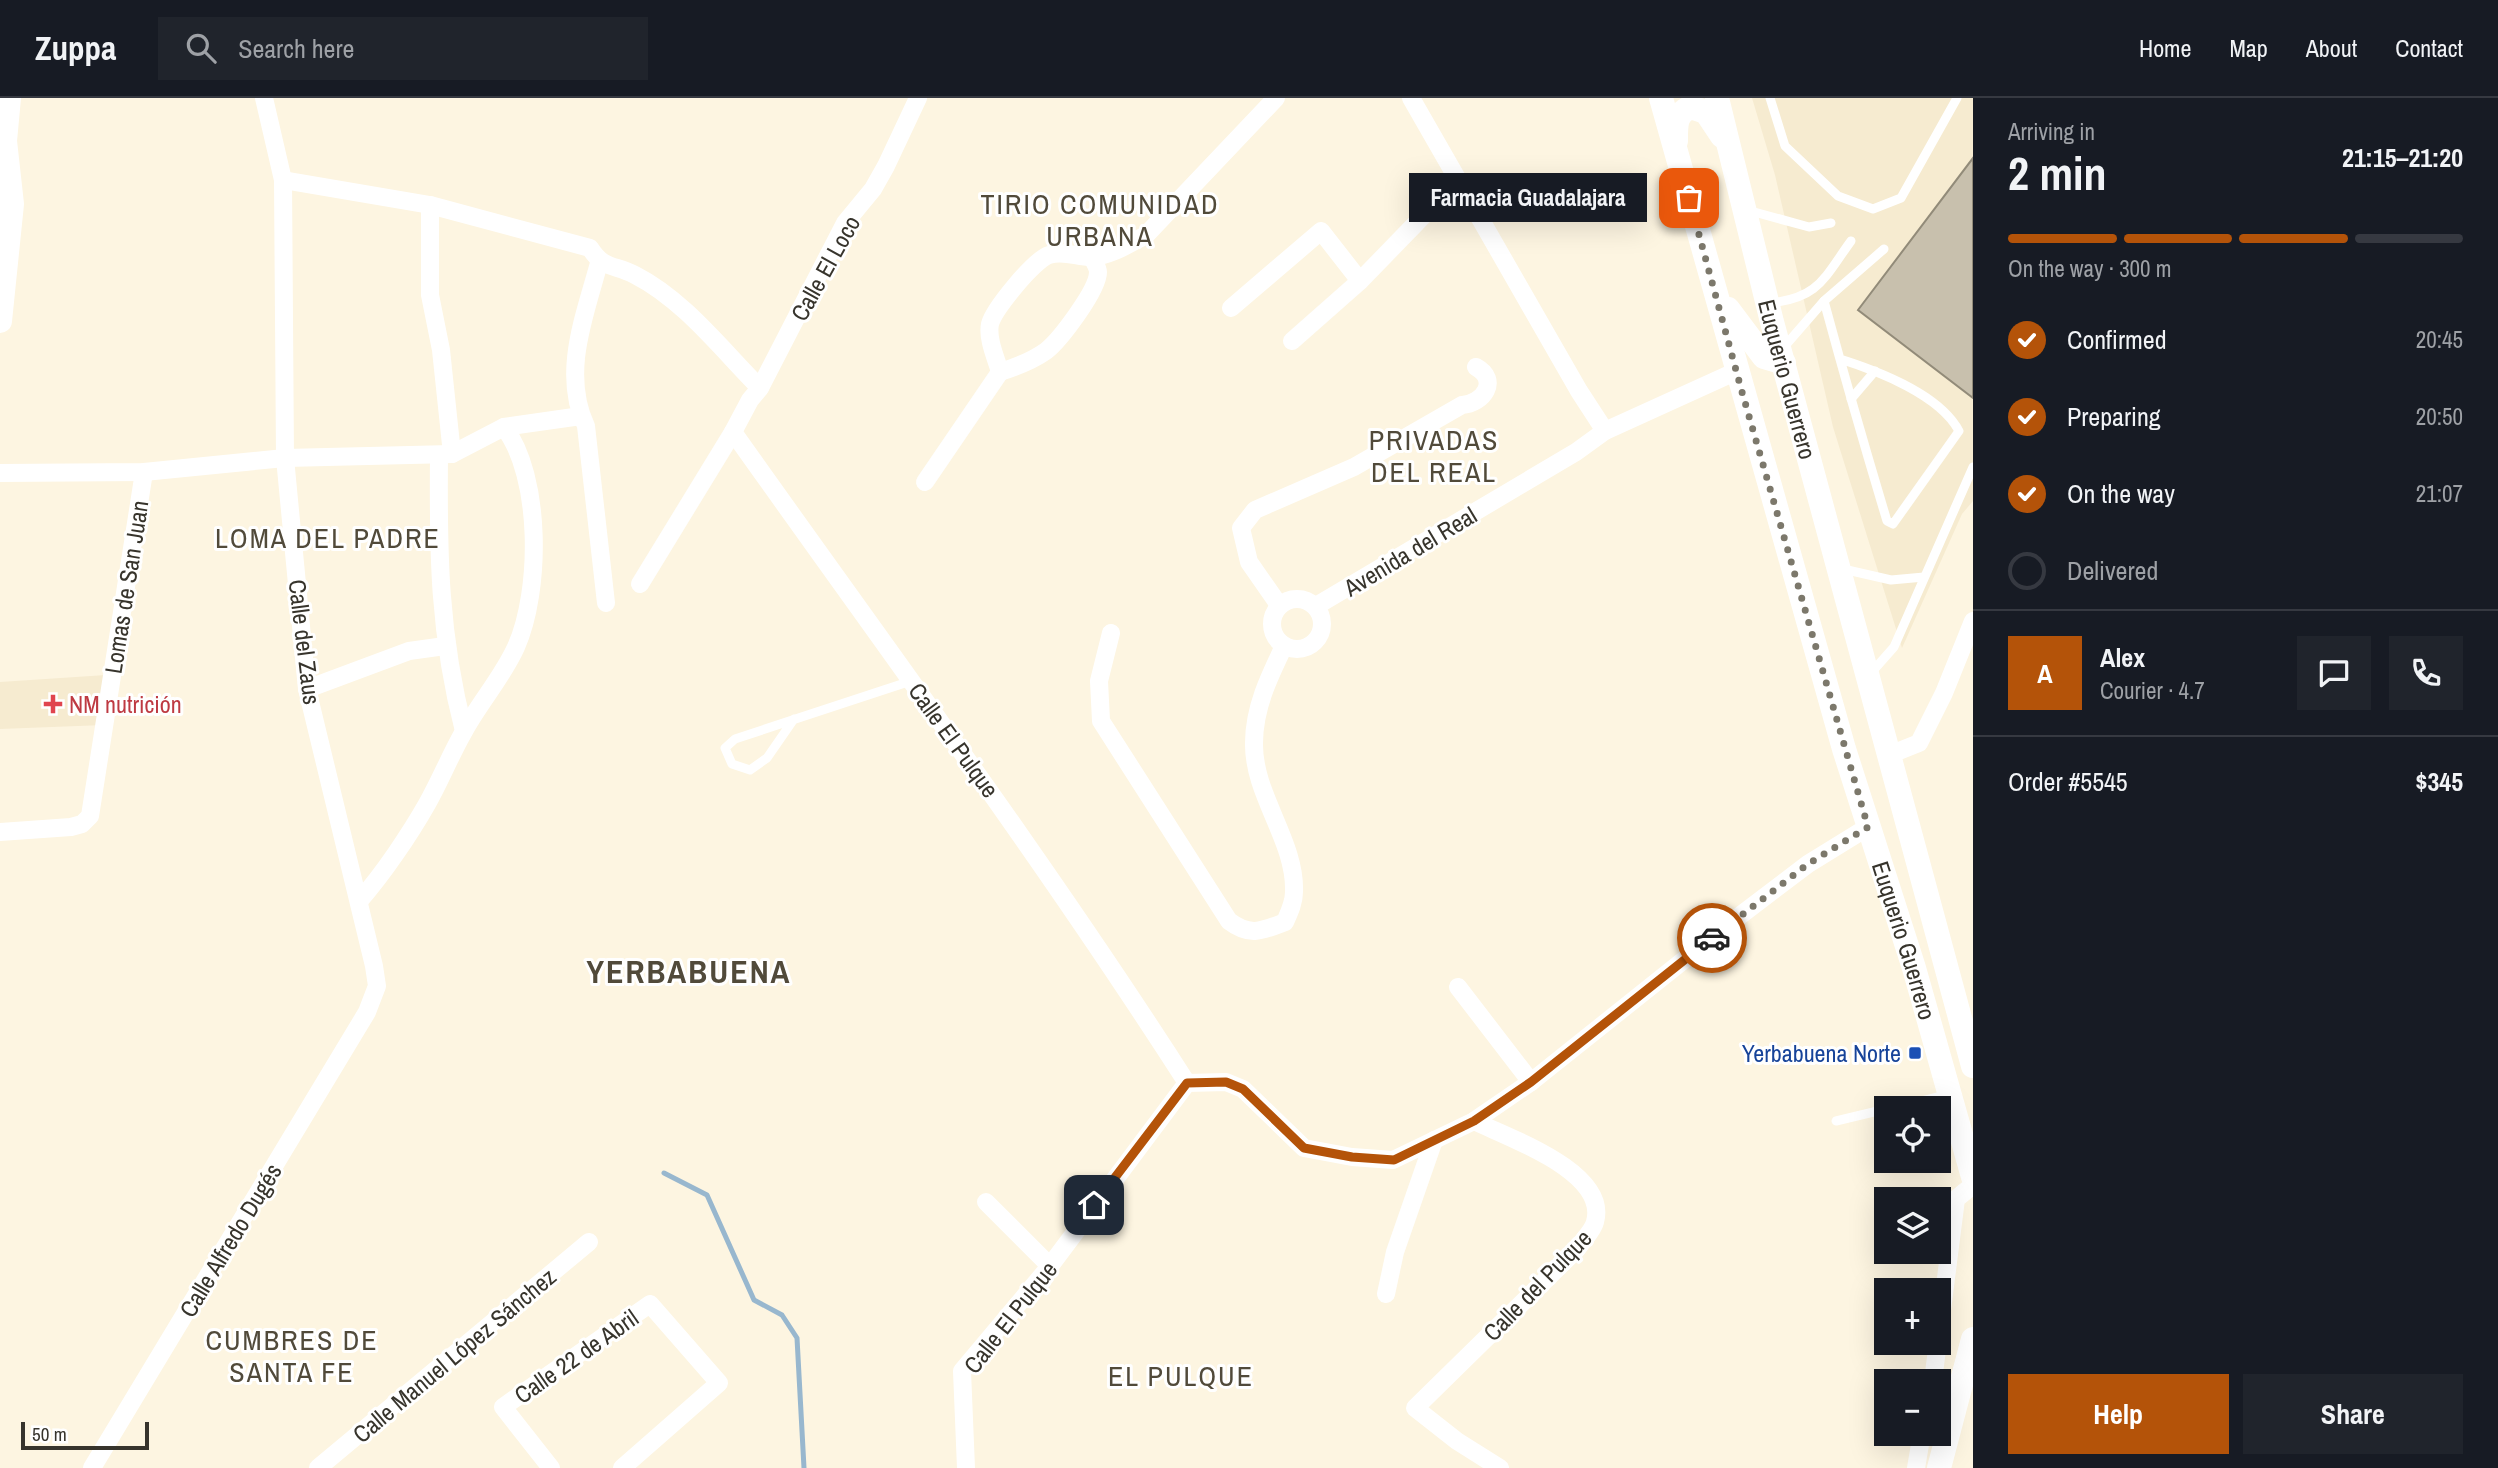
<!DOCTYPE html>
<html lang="en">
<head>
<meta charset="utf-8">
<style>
  :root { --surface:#171b24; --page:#20242c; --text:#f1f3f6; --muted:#9ea1a6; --line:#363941; --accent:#b45309 }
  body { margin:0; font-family:"Archivo Narrow",sans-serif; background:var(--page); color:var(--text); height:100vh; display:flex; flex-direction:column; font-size:26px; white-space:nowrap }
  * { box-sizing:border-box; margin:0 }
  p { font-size:23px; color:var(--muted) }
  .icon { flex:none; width:38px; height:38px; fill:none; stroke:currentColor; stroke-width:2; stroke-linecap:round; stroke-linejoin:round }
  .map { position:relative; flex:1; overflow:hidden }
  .drawer { display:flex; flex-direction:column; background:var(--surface); width:525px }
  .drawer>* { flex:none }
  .fabs { position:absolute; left:1874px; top:998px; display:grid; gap:14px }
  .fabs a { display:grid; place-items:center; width:77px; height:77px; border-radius:0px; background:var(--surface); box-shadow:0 7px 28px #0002; font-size:35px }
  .scale { position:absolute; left:21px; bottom:18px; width:128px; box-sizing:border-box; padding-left:7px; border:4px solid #37342c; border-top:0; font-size:19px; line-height:24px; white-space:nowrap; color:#37342c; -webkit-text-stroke:5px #fff; paint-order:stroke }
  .pin { position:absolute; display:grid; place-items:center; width:60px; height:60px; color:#fff; margin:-30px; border-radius:14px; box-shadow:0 4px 10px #0006 }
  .courier { position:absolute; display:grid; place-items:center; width:70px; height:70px; margin:-35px; border:5px solid #b45309; border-radius:50%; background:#fff; color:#222; box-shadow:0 2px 9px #0007 }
  .bubble { position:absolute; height:49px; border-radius:0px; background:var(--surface); box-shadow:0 7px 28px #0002; font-size:23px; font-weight:700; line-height:49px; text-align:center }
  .headline em { font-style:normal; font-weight:700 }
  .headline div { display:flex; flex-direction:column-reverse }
  .headline { display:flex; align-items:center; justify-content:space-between; height:119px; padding:0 35px }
  h1 { font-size:46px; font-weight:700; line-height:52px }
  .bar { display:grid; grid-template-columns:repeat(4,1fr); gap:10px 7px; align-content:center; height:84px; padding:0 35px }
  .bar i { height:9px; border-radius:5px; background:var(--line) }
  .bar .active { background:var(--accent) }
  .bar p { grid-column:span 4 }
  .line { display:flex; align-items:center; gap:18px; padding:0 35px; border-top:2px solid var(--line) }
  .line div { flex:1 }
  .round { display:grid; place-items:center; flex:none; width:74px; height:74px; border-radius:0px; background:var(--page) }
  ol { padding:0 35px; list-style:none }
  li { display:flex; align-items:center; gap:21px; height:77px }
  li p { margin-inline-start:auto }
  li .icon { padding:7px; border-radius:50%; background:var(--accent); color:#fff; stroke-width:4 }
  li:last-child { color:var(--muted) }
  li i { width:38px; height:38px; border:4px solid var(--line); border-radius:50% }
  .button { display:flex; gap:14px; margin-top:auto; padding:14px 35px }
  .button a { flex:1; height:80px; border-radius:0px; background:var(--accent); color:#fff; font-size:28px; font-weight:700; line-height:80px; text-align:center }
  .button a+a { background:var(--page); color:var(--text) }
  header { display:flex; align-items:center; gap:42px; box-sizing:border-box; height:98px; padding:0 35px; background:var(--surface); border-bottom:2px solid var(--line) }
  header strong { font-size:33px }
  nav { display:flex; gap:38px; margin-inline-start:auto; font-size:24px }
  .search { width:490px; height:63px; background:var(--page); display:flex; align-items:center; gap:18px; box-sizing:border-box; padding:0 24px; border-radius:0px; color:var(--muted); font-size:26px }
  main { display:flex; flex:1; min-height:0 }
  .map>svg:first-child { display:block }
  .built { fill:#f6ebd0 }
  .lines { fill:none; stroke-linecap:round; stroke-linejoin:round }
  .stream { stroke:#98b7ce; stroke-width:5 }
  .building { fill:#c8c0ad; stroke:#928b79; stroke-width:2 }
  .lane { stroke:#fff; stroke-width:9 }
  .street { stroke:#fff; stroke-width:18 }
  .secondary { stroke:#fff; stroke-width:24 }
  .done { stroke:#7c786b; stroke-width:7; stroke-dasharray:0 12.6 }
  .route { stroke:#b45309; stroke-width:9 }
  .health-dot { fill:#e0444e; stroke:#fff; stroke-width:2.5 }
  .transit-dot { fill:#1a4fb4; stroke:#fff; stroke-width:2.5 }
  .labels { text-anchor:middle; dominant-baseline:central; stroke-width:6; stroke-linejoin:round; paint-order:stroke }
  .street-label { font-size:24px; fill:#37342c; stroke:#fff }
  .health-label { font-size:24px; fill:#be3a42; stroke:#fff; text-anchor:start }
  .transit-label { font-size:24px; fill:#164399; stroke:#fff; text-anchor:end }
  .quarter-label { font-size:28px; letter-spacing:2px; fill:#514a3a; stroke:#fff }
  .district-label { font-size:32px; font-weight:bold; letter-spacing:2px; fill:#514a3a; stroke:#fff }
</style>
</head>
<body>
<header>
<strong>Zuppa</strong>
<div class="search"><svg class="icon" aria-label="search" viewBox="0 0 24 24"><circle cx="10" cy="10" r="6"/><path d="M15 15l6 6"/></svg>Search here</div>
<nav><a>Home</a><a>Map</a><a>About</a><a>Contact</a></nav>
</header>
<main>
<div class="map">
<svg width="1973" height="1370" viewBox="0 0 1973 1370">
  <rect width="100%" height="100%" fill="#fdf5e1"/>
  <g class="built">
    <polygon points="1752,0 1973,0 1973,403 1962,416 1902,550 1833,329 1775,77"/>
    <polygon points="106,577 104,627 0,631 0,584"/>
  </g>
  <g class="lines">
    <polyline class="stream" points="664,1075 707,1097 754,1202 782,1217 797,1240 804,1370"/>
  </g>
  <polygon class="building" points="1973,60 1973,300 1858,212"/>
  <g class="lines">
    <g class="lane">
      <polyline points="1770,0 1785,48 1838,98 1873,111 1901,100 1957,0"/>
      <polyline points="1747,112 1809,129 1831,125"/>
      <path d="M1824,203C1844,277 1865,350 1887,423L1893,426L1959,333C1940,297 1878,273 1840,261"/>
      <path d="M1770,205C1819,200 1824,180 1851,143"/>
      <polyline points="1784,249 1824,203 1884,151"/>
      <polyline points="1851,301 1875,273"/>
      <polyline points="1843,471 1891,482 1924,479"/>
      <polyline points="1871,575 1894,549 1973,369"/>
      <polyline points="794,621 767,660 750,672 732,666 725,650 735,641 911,583"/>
      <polyline points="1893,1010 1949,996"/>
      <polyline points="1836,1023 1886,1011"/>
    </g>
    <g class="street">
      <path d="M918,0L886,68L873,91L845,125L760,290L750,302L733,334C886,550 1044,762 1187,985L1226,984L1243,991L1304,1050L1352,1059L1393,1062L1474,1023L1531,984L1729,826L1808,766L1868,729"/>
      <polyline points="1411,0 1579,293 1605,333"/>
      <path d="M283,82L430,107L590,150C604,172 614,166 635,177C684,202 722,252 760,290"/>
      <polyline points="430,107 430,197 441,252 452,356"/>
      <path d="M599,165C585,217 561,275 586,328L606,505"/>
      <polyline points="1231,210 1321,133 1360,183"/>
      <polyline points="1292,243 1360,183 1458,82"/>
      <path d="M1000,274C996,260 987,241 990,226C994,211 1034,162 1049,157C1063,152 1077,159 1091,159C1111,158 1129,146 1146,137L1276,0"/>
      <path d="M1000,274C1016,269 1032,263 1046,253C1060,242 1098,192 1098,174C1098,170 1094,163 1092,159"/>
      <path d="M439,357C438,455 439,537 464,633"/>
      <polyline points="0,375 144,374 285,360 452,356 504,329 581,318"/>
      <polyline points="925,384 1000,274"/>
      <polyline points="640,486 733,334"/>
      <circle cx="1297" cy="526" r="25"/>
      <path d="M1279,507L1249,464L1241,430L1255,412L1354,369L1462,307C1483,306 1500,282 1476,269"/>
      <polyline points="1316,508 1576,354 1605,333 1737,273"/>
      <path d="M1111,535L1099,583L1101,623L1229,823C1250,839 1262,833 1285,824C1289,815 1294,805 1294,794C1296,743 1253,697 1254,645C1254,610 1269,579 1284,548"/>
      <polyline points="307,591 409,553 445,548"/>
      <polyline points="1889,657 1919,645 1944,595 1973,523"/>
      <polyline points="0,734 71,729 82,726 90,718 144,374"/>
      <path d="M360,802C383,776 410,736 427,706C440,683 450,658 463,635C479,605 502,580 516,549C541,493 542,379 504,329"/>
      <polyline points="1458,889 1531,984"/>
      <path d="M1474,1023C1509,1040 1609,1074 1595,1124C1593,1133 1582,1143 1577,1151L1415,1310L1457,1343L1500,1370"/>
      <polyline points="986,1104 1050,1168"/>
      <polyline points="1386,1196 1395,1154 1434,1042"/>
      <polyline points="1933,1283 1956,1101 1973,1087"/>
      <polyline points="92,1370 367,914 377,888 374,868 307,591 285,360 283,82 264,0"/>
      <polyline points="318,1370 589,1144"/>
      <polyline points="551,1370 503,1309 650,1206 719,1285 622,1370"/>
      <polyline points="966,1370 962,1273 1050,1168 1187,985"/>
      <polyline points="1916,1370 1922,1335"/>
    </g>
    <g class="secondary">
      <path id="s1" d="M1661,0L1844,651L1914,870L1973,1079"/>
      <path id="s2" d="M1717,0L1772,224L1973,968"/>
      <path d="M1676,43C1676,28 1675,15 1691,9L1706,14L1722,38"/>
      <polyline points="1728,211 1764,259 1784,265"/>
      <polyline points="0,223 12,106 5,43 9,0"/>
      <polyline points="1939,1370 1973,1241"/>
    </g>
  </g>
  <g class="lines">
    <polyline class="done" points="1689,100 1742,294 1868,729 1808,766 1712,840"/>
    <polyline class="route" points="1094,1107 1187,985 1226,984 1243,991 1304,1050 1352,1059 1394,1062 1474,1023 1531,984 1712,840"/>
  </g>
  <path class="health-dot" d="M49.5 595.5h7v7h7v7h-7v7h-7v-7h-7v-7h7z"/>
  <rect class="transit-dot" x="1908" y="948" width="14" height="14" rx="3.5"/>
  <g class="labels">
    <g class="street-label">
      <text transform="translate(825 170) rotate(-61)">Calle El Loco</text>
      <text stroke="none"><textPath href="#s2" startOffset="290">Euquerio Guerrero</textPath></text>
      <text transform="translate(1410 453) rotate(-31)">Avenida del Real</text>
      <text transform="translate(126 489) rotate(-81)">Lomas de San Juan</text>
      <text transform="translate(305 544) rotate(83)">Calle del Zaus</text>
      <text transform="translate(954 642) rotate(54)">Calle El Pulque</text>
      <text stroke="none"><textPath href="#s1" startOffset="877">Euquerio Guerrero</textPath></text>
      <text transform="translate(230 1142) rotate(-59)">Calle Alfredo Dugés</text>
      <text transform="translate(1537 1187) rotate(-46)">Calle del Pulque</text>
      <text transform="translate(1010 1219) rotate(-52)">Calle El Pulque</text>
      <text transform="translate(454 1257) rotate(-40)">Calle Manuel López Sánchez</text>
      <text transform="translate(576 1258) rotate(-35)">Calle 22 de Abril</text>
    </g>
    <g class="health-label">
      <text x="69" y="606">NM nutrición</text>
    </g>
    <g class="transit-label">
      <text x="1901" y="955">Yerbabuena Norte</text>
    </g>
    <g class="quarter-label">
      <text x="1100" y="106">TIRIO COMUNIDAD<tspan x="1100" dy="32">URBANA</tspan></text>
      <text x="1434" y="342">PRIVADAS<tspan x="1434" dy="32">DEL REAL</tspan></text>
      <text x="328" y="440">LOMA DEL PADRE</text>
      <text x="292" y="1242">CUMBRES DE<tspan x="292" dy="32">SANTA FE</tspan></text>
      <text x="1181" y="1278">EL PULQUE</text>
    </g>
    <g class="district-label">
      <text x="689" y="873">YERBABUENA</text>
    </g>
  </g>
</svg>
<div class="fabs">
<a><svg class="icon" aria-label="locate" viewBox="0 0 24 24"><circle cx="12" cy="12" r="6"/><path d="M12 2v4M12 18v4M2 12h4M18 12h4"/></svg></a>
<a><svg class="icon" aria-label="layers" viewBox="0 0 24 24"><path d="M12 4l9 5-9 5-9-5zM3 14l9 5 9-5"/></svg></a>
<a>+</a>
<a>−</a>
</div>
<div class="scale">50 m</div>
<div class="pin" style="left:1689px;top:100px;background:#ea580c"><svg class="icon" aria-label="bag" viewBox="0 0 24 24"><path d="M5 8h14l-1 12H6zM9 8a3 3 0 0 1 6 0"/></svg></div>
<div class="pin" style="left:1094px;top:1107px;background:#1f2937"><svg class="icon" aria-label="home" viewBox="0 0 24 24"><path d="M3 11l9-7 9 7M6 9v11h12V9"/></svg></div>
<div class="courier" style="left:1712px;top:840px"><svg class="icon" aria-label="car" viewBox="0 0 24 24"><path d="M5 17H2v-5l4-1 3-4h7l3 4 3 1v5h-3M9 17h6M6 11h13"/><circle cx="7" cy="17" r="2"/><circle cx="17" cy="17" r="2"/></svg></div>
<div class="bubble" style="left:1409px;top:75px;width:238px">Farmacia Guadalajara</div>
</div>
<section class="drawer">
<div class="headline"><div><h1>2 min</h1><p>Arriving in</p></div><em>21:15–21:20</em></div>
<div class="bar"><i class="active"></i><i class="active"></i><i class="active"></i><i></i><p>On the way · 300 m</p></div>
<ol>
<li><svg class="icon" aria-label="check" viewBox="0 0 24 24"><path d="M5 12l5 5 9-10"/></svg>Confirmed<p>20:45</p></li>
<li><svg class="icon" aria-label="check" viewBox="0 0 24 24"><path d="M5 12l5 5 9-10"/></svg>Preparing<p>20:50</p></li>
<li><svg class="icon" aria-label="check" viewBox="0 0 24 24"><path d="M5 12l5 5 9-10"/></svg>On the way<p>21:07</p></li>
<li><i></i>Delivered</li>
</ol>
<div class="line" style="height:126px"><b class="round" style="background:var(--accent);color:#fff">A</b><div><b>Alex</b><p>Courier · 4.7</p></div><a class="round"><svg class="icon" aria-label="chat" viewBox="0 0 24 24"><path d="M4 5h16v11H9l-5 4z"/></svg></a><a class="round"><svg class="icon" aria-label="phone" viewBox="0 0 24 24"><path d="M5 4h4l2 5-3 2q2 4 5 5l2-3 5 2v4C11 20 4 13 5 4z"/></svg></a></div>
<div class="line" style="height:91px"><div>Order #5545</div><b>$345</b></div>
<div class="button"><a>Help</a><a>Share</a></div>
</section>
</main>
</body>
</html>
